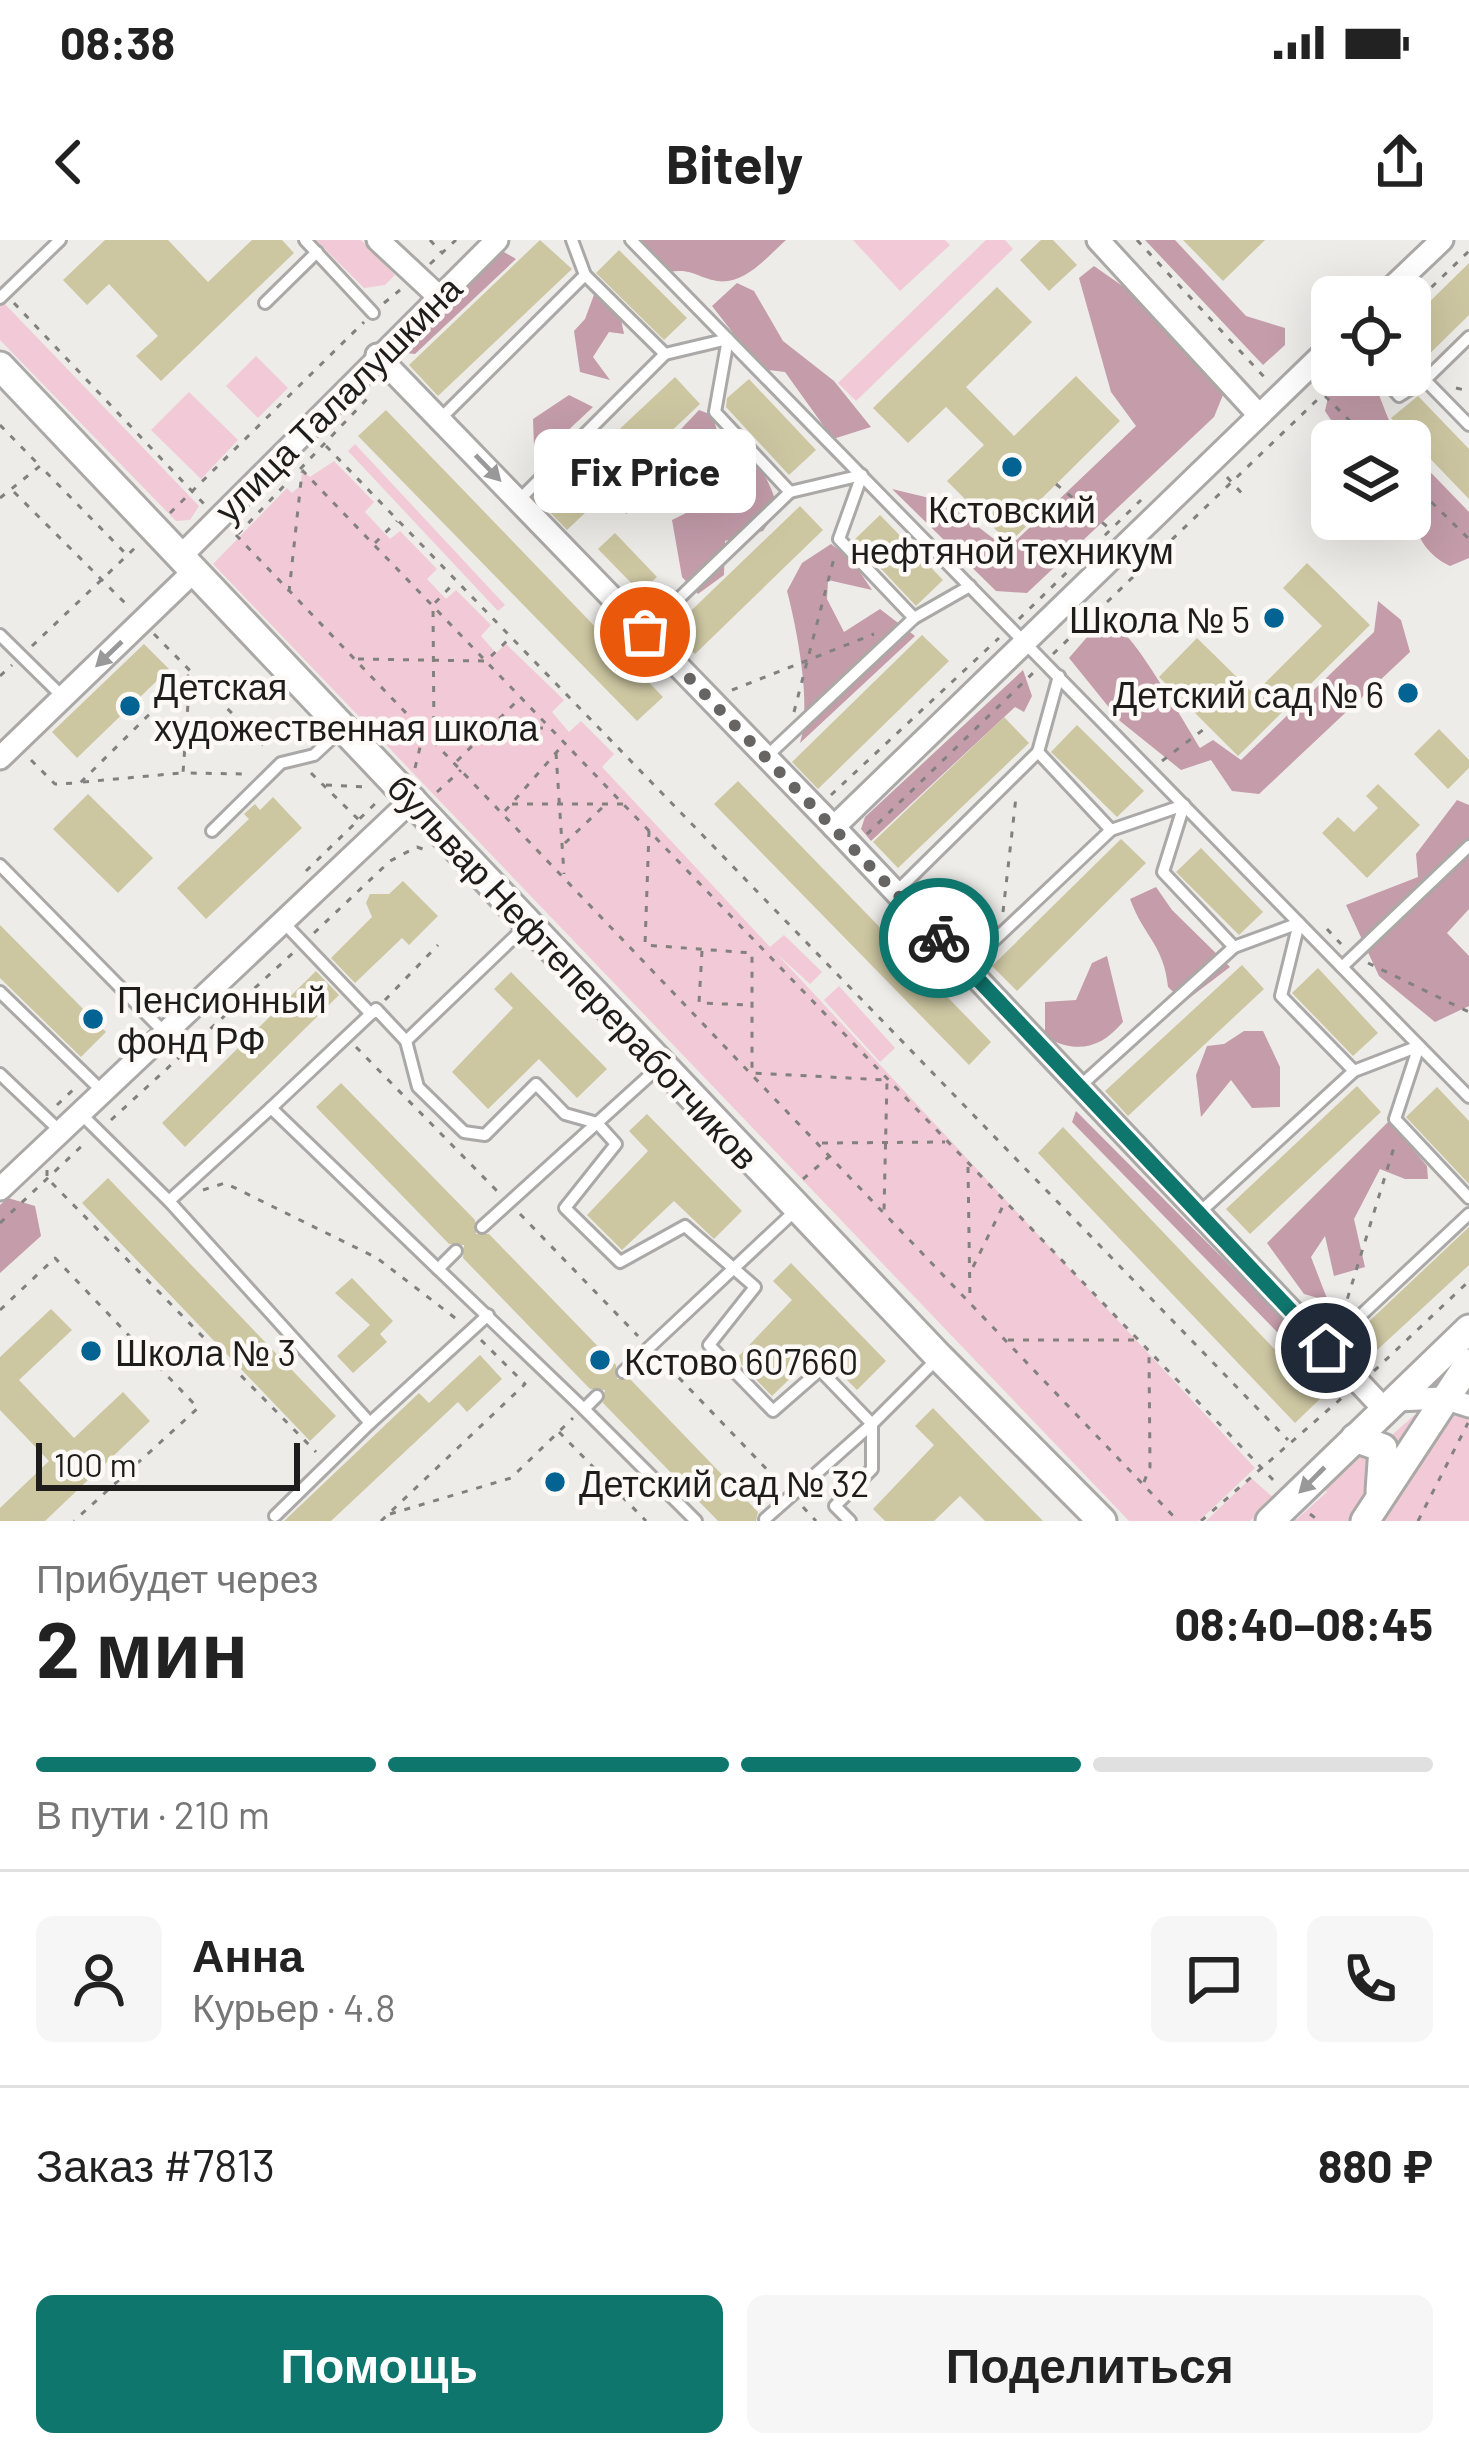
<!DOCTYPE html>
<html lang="ru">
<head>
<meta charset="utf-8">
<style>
  :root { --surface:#fff; --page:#f6f6f6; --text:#222; --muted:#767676; --line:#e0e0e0; --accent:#0f766e }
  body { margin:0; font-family:Barlow,sans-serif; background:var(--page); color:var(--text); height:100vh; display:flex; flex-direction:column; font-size:45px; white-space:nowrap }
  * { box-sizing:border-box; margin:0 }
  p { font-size:39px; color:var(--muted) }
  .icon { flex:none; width:66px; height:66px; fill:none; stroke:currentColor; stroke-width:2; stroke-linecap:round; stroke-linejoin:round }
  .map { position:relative; height:1281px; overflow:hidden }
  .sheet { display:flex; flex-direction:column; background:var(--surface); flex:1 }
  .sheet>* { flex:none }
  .controls { position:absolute; left:1311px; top:36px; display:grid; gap:24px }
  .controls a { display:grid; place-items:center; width:120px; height:120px; border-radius:18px; background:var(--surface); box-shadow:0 12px 48px #0002; font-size:60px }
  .scale { position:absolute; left:36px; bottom:30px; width:264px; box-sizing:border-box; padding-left:12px; border:6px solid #1e1d1c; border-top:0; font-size:33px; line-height:42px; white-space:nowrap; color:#1e1d1c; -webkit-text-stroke:9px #fcf9f6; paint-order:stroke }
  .pin { position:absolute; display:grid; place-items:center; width:102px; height:102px; color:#fff; margin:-51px; border:6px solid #fff; border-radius:50%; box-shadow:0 3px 12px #0007 }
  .courier { position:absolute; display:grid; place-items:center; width:120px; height:120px; margin:-60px; border:9px solid #0f766e; border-radius:50%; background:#fff; color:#222; box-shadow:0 3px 15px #0007 }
  .bubble { position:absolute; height:84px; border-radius:18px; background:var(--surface); box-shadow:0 12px 48px #0002; font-size:39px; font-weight:700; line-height:84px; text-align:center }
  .overview em { font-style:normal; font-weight:700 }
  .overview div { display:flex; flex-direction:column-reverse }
  .overview { display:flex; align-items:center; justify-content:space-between; height:204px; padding:0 36px }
  h1 { font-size:78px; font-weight:700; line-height:90px }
  .bar { display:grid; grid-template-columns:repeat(4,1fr); gap:18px 12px; align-content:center; height:144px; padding:0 36px }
  .bar i { height:15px; border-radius:9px; background:var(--line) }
  .bar .on { background:var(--accent) }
  .bar p { grid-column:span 4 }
  .line { display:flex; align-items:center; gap:30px; padding:0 36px; border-top:3px solid var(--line) }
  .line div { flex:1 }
  .round { display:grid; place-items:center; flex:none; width:126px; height:126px; border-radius:18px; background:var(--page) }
  .button { display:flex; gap:24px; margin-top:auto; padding:24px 36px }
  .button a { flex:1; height:138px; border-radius:18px; background:var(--accent); color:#fff; font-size:48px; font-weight:700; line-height:138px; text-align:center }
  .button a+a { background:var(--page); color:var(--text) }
  .status { display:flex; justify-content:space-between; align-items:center; height:84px; padding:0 60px; background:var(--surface); direction:ltr }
  .status svg { height:33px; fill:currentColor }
  header { display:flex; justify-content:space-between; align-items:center; height:156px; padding:0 36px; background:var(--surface); font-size:54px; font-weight:700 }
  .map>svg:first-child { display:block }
  .green { fill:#f1c9d7 }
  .forest { fill:#c49caa }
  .building { fill:#ccc6a1 }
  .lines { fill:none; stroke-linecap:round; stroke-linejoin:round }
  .lane-casing { stroke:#aba9a7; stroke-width:16 }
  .street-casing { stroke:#aba9a7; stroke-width:27 }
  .secondary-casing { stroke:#aba9a7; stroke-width:33 }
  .path { stroke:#82817f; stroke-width:3; stroke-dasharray:6 9; stroke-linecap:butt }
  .lane { stroke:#fff; stroke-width:10 }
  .street { stroke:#fff; stroke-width:21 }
  .secondary { stroke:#fff; stroke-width:27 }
  .oneway { fill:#9a9999 }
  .done { stroke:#676564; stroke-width:12; stroke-dasharray:0 21.6 }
  .route { stroke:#0f766e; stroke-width:15 }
  .poi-dot { fill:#036494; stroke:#fcf9f6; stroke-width:4.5 }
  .labels { text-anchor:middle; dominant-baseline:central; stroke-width:9; stroke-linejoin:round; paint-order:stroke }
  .street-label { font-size:36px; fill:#1e1d1c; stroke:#fcf9f6 }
  .poi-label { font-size:36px; fill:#1e1d1c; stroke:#fcf9f6; text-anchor:start }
</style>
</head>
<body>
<div class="status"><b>08:38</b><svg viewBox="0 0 49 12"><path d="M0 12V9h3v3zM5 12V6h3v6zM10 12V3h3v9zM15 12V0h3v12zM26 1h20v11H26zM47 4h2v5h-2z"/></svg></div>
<header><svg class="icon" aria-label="back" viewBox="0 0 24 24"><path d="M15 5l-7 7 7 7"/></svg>Bitely<svg class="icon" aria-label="share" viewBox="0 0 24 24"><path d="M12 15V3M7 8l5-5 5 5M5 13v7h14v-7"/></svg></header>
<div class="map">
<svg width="1469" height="1281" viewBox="0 0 1469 1281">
  <rect width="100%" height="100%" fill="#eeece9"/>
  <g class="green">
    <polygon points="316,0 361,0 395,35 385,45 364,48"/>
    <polygon points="853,0 945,0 950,5 900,51"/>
    <polygon points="986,0 1005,0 1013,9 856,161 838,143"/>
    <polygon points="0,59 199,266 190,280 176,281 0,100"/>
    <polygon points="256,116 288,148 258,178 226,146"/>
    <polygon points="189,152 238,200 201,239 151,190"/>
    <polygon points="355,204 505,365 498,371 348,211"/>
    <polygon points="334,221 374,262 365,272 390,299 400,291 437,329 427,339 446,359 456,350 491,385 481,396 496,413 506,404 564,460 552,472 569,492 581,481 614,514 602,527 770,707 784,695 822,732 810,744 776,713 1255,1228 1199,1281 1129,1281 213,324 287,248 292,253 301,245 302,230 310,237"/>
    <polygon points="839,746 895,808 880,822 824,760"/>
    <polygon points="1463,1132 1469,1139 1469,1281 1287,1281 1297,1279 1327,1252 1323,1248 1357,1213 1375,1210"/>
    <polygon points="1251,1238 1275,1259 1250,1281 1206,1281"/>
  </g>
  <g class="forest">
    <path d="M639,0H786C767,17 745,45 717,41C696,37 692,28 669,32Z"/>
    <polygon points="1145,0 1175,0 1246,76 1285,88 1285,105 1263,125"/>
    <polygon points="497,8 516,19 415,114 398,112 443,55 458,58 454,41"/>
    <polygon points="1094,26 1151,66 1225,150 1214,177 1027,353 996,351 892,249 946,262 1007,309 1136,186 1111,152 1079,38"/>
    <polygon points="737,43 754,51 783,101 834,141 871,187 833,199 785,132 761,129 712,66"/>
    <polygon points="598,44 617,60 624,94 609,92 593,117 610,140 580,132 574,91 585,79"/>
    <path d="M1333,135H1369C1383,157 1385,181 1402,201H1345L1325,171Z"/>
    <polygon points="569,155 593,167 562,196 534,207 533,179"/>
    <polygon points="699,170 712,175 719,196 699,227 626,274 620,254"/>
    <path d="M732,202C758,219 770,240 778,269L763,291L725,301L724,335L698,354L682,337L672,280L712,260Z"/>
    <path d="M1410,211L1469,272V318L1450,326C1404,304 1410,255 1410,211Z"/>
    <path d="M831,304L851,319L872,350L828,340L827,359L844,392L880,369L915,396L800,503C812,466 797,389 787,351L802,323Z"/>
    <path d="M1378,361L1401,380L1410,412L1259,554L1232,551L1211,520L1181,530L1120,481L1069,418L1094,389C1103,389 1115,388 1122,392C1135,398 1188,488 1200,508L1213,500L1241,520L1374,392Z"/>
    <polygon points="1023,430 1032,456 1024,472 1015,467 871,601 861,589 865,577"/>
    <polygon points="1457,560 1469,565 1469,669 1447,693 1469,716 1469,766 1435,782 1379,736 1346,665 1418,637 1416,614"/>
    <path d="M1156,647L1172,670L1230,727L1184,762L1168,747C1164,705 1144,697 1130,659Z"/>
    <path d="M1107,716L1123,782C1100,809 1077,814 1045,797V762L1076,760L1092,723Z"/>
    <polygon points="1244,791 1263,791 1280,827 1280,867 1252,868 1231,840 1201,877 1196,835 1207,806 1224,804"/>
    <polygon points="1076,871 1336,1132 1325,1141 1072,882"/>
    <polygon points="1389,881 1427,926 1428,939 1405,939 1380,929 1354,979 1365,1027 1334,1036 1325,996 1311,1017 1328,1061 1304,1054 1267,1003"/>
    <polygon points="8,958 35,966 41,996 0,1033 0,965"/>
  </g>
  <g class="building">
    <polygon points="105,0 168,0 208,42 252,0 282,0 294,13 161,141 136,116 158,96 109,44 87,65 63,40"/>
    <polygon points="540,0 572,29 438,156 409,125"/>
    <polygon points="1041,0 1053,0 1077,25 1049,51 1020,20"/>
    <polygon points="1183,0 1265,0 1223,41"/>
    <polygon points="619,10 687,78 664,100 596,33"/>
    <polygon points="1469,23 1469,75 1410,133 1410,81"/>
    <polygon points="997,47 1032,82 966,147 1014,196 1076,136 1120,181 1032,268 1039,274 1009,303 947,241 984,205 946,167 908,203 873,168"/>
    <polygon points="675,137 700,164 567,290 541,263"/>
    <polygon points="749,139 816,210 789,235 726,167 727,158"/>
    <polygon points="1418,156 1469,209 1469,259 1391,178"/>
    <polygon points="386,170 663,457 637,481 358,196"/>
    <polygon points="800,266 823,290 695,414 671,390"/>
    <polygon points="880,275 943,340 916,366 854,300"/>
    <polygon points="615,293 657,337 640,352 598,309"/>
    <polygon points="1307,323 1370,385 1238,516 1159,437 1197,398 1254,454 1322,386 1283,348"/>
    <polygon points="922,395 949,421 818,549 792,522"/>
    <polygon points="144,404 169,429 77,518 52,492"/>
    <polygon points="1004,477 1029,503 898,628 873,602"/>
    <polygon points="1077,485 1144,551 1117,577 1051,512"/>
    <polygon points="1439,489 1469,520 1469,528 1448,549 1414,514"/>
    <polygon points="738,541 991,802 969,825 714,564"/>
    <polygon points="1378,544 1420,585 1367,638 1322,593 1338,577 1354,592 1378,568 1366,556"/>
    <polygon points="88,554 153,618 118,653 53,589"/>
    <polygon points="273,557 302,588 206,679 177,648 249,579 244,574 255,564 260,570"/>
    <polygon points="1121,599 1146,623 1017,751 992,726"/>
    <polygon points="1201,608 1263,672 1239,695 1176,632"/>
    <polygon points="403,641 438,676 409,705 402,698 355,743 331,718 372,677 366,663 370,654 389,654"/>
    <polygon points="0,685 106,792 81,817 0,738"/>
    <polygon points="1242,725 1264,749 1128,876 1105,851"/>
    <polygon points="1318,728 1378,793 1353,816 1292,753"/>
    <polygon points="316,731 339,755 185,907 162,883"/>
    <polygon points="511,732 607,829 577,858 539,819 488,869 452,832 513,768 494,749"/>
    <polygon points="341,843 475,980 476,994 489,994 616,1125 617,1139 630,1139 758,1272 756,1281 718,1281 603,1163 605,1150 590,1149 463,1018 464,1005 449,1004 316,867"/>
    <polygon points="1357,846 1381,872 1250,994 1226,969"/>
    <polygon points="1437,847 1469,881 1469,944 1406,877"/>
    <polygon points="647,874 742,971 714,999 674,961 622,1010 587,975 648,911 629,891"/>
    <polygon points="1063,887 1321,1158 1295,1183 1038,913"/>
    <polygon points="108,938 336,1176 310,1201 82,963"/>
    <polygon points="1469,987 1469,1025 1362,1124 1344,1105"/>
    <polygon points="791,1023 886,1121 857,1150 818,1111 772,1156 736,1119 792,1060 773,1041"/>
    <polygon points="352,1038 393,1081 380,1094 387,1102 353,1133 337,1116 370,1085 335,1053"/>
    <polygon points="51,1069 72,1090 19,1140 74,1198 123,1152 150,1181 45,1281 0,1281 0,1268 49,1221 0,1170 0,1117"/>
    <polygon points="480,1115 502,1139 467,1172 458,1162 331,1281 284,1281 419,1153 429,1163"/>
    <polygon points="933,1168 991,1228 1043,1281 985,1281 960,1256 934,1281 885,1281 873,1269 934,1205 915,1186"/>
  </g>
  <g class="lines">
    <defs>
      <g id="lane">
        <polyline points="305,0 373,73"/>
        <polyline points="631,0 1469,857"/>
        <polyline points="585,35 665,114 728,99 715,172 790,252 862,235 839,299 914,378 970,346"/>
        <polyline points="0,58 60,0"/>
        <polyline points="265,63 317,12"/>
        <polyline points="1380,135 1399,156 1425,140 1469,185"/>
        <polyline points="1425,140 1469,97"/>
        <polyline points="440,179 585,35 572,0"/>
        <polyline points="519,260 665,114"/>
        <polyline points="645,391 790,252"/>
        <polyline points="0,395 63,457"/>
        <polyline points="1059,436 1038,512 1111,590"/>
        <polyline points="766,517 914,378"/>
        <polyline points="1184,565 1163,632 1234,707"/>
        <polyline points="212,591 281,523 314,515 343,488"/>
        <polyline points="0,625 164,792"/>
        <polyline points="896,652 1038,512"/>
        <polyline points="283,682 371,774"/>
        <polyline points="966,727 1111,590 1184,565"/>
        <polyline points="1342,727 1469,606"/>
        <polyline points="0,752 102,851"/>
        <polyline points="406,801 528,684"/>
        <polyline points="0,834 61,892"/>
        <polyline points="1079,847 1234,707 1299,683 1281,756 1354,831"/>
        <polyline points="271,868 376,769 406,801 418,847 464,892 485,895 536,844 565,874 597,883 616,904 565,968 620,1022 685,986 755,1047 709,1105 773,1171 820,1130 872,1184 765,1279"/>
        <polyline points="81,874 169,961 370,1183 488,1075"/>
        <polyline points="169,961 271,868 438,1029"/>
        <polyline points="1199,973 1354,831 1419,806 1395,879 1469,958"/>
        <polyline points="482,987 660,826"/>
        <polyline points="456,1011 438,1029 584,1169 597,1156"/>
        <polyline points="1327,1107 1469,974"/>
        <polyline points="623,1132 796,970"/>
        <polyline points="584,1169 696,1281"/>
        <polyline points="275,1276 370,1183"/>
        <polyline points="850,1281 835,1266 872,1229 872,1184 939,1117"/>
      </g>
      <g id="street">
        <polyline points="378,0 437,55"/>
        <polyline points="1098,0 1259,175"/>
        <polyline points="1382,57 1442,0"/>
        <polyline points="377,115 834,587 1385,1170"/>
        <polyline points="180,317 497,0"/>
        <polyline points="0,518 193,332"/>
        <polyline points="834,587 1332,105"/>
        <polyline points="0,949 414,558"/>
        <polyline points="1396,1160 1444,1158 1469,1166"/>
      </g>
      <g id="secondary">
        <polyline points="0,126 939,1117 1102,1281"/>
        <polyline points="1355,1198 1383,1208 1380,1251"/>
        <polyline points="1270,1281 1469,1089"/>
        <polyline points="1365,1281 1469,1123"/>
      </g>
    </defs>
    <use href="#lane" class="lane-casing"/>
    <use href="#street" class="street-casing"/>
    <use href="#secondary" class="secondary-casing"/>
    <g class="path">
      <polyline points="430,0 441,12"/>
      <polyline points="1137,0 1267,140"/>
      <polyline points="430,24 456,0"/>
      <polyline points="1353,57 1365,46"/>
      <polyline points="14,63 205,265"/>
      <polyline points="384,63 400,50"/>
      <polyline points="1410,68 1469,11"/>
      <polyline points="1322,88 1332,78"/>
      <polyline points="1456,148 1469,151"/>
      <polyline points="1325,156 1370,201"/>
      <polyline points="0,185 39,225"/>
      <polyline points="326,206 1288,1200"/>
      <polyline points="302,230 1278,1245"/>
      <polyline points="1227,237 1246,258"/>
      <polyline points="1410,241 1469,299"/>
      <polyline points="1056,244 1110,289"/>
      <polyline points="14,252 127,365"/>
      <polyline points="0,258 40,226 127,315"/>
      <polyline points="170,273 364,82"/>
      <polyline points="238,294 368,158"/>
      <polyline points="236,295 1178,1281"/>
      <polyline points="375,303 397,281"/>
      <polyline points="289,352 302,232"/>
      <polyline points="1019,379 1141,260"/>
      <polyline points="154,394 269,511"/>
      <polyline points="32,406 138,305"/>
      <polyline points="1053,414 1343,135"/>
      <polyline points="358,419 486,421 508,400"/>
      <polyline points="0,436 12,425"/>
      <polyline points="190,436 183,533 250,534"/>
      <polyline points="732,450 874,394"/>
      <polyline points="794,472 834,318"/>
      <polyline points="492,488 548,488"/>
      <polyline points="434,497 433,365 455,342"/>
      <polyline points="556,513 564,634"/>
      <polyline points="31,520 55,544 80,543 189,435"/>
      <polyline points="457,521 518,460"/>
      <polyline points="1162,521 1208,486"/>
      <polyline points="415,528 424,491"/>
      <polyline points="311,533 360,581"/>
      <polyline points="83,542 181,533"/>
      <polyline points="326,545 365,547"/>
      <polyline points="437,552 461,530"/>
      <polyline points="831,555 999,398"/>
      <polyline points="512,564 623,564"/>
      <polyline points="505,571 562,506"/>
      <polyline points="649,591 645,705 752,713 752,833 887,840 884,970"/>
      <polyline points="867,594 1033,433"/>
      <polyline points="565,603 606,564"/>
      <polyline points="306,631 381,558"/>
      <polyline points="1003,672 1016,557"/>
      <polyline points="1327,689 1341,704"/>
      <polyline points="314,693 390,621 417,607 428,611"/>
      <polyline points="702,711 699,763 751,765"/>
      <polyline points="1368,723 1469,772"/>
      <polyline points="385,760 438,705"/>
      <polyline points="356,807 500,954"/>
      <polyline points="57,865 76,847"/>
      <polyline points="111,880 294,712"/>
      <polyline points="822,903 945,902"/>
      <polyline points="968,927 970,1061"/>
      <polyline points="47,930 47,938 316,1212"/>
      <polyline points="803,939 831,915"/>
      <polyline points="203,950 225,943 377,1018 459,1081"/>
      <polyline points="520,974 638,1096"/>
      <polyline points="0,983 86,902"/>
      <polyline points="973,1027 1003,966"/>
      <polyline points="0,1070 55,1018 198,1168 74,1281"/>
      <polyline points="1343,1073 1395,904"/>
      <polyline points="1008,1100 1136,1100"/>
      <polyline points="658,1116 780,1243"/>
      <polyline points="1374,1131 1469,1041"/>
      <polyline points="559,1192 646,1281"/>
      <polyline points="1144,1242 1150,1227 1149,1115"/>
      <polyline points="803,1267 816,1281"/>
      <polyline points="390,1274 511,1238 573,1178"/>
      <polyline points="1310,1274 1319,1281"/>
      <polyline points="381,1281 525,1144 480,1099"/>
      <polyline points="1201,1281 1344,1156"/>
      <polyline points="1418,1281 1468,1183"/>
    </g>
    <use href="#lane" class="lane"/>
    <use href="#street" class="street"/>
    <use href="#secondary" class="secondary"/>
  </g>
  <defs><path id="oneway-solid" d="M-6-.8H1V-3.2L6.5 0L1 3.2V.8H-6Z" transform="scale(3)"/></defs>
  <g class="oneway">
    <use href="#oneway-solid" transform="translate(488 228) rotate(46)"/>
    <use href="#oneway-solid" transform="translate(109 414) rotate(136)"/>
    <use href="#oneway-solid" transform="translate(1312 1240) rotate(135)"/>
  </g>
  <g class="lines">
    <polyline class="done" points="645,392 939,698"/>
    <polyline class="route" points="939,698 1326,1108"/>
  </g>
  <g class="poi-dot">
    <circle cx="1012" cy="227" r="12"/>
    <circle cx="1274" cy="378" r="12"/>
    <circle cx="1408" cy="453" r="12"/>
    <circle cx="130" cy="466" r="12"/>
    <circle cx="93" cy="779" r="12"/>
    <circle cx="91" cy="1111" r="12"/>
    <circle cx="600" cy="1120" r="12"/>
    <circle cx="555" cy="1242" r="12"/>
  </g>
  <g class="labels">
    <g class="street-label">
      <text transform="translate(337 158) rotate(-45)">улица Талалушкина</text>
      <text transform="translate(574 731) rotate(47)">бульвар Нефтепереработчиков</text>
    </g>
    <g class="poi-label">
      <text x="1012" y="268" text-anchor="middle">Кстовский<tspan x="1012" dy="41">нефтяной техникум</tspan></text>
      <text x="1250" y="378" text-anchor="end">Школа № 5</text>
      <text x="154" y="445">Детская<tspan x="154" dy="41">художественная школа</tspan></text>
      <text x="1384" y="453" text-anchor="end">Детский сад № 6</text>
      <text x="117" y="758">Пенсионный<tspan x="117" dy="41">фонд РФ</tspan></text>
      <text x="115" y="1111">Школа № 3</text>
      <text x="624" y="1120">Кстово 607660</text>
      <text x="579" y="1242">Детский сад № 32</text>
    </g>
  </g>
</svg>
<div class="controls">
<a><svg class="icon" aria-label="locate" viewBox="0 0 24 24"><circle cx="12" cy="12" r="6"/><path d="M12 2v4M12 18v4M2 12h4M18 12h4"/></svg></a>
<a><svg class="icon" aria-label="layers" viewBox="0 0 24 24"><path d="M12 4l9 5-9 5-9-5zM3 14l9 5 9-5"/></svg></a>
</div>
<div class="scale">100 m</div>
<div class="pin" style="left:645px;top:392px;background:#ea580c"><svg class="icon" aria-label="bag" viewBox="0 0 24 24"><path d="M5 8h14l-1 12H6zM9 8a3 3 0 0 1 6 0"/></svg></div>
<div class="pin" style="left:1326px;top:1108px;background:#1f2937"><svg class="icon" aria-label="home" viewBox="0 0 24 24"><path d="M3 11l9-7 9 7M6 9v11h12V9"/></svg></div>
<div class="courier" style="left:939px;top:698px"><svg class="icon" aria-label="bike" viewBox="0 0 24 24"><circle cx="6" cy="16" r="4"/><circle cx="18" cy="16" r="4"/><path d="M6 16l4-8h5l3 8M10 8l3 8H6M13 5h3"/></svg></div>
<div class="bubble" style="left:534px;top:189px;width:222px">Fix Price</div>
</div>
<section class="sheet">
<div class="overview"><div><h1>2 мин</h1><p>Прибудет через</p></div><em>08:40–08:45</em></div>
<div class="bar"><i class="on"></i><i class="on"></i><i class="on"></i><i></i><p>В пути · 210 m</p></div>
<div class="line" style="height:216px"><a class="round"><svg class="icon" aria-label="person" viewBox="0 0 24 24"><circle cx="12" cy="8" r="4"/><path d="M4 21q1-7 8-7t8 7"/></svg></a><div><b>Анна</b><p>Курьер · 4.8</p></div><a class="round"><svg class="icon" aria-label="chat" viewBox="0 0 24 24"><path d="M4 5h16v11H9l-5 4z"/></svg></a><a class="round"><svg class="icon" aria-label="phone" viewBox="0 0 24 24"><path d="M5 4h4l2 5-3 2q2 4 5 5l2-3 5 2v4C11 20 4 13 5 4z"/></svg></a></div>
<div class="line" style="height:156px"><div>Заказ #7813</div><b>880 ₽</b></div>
<div class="button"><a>Помощь</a><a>Поделиться</a></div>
</section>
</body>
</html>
